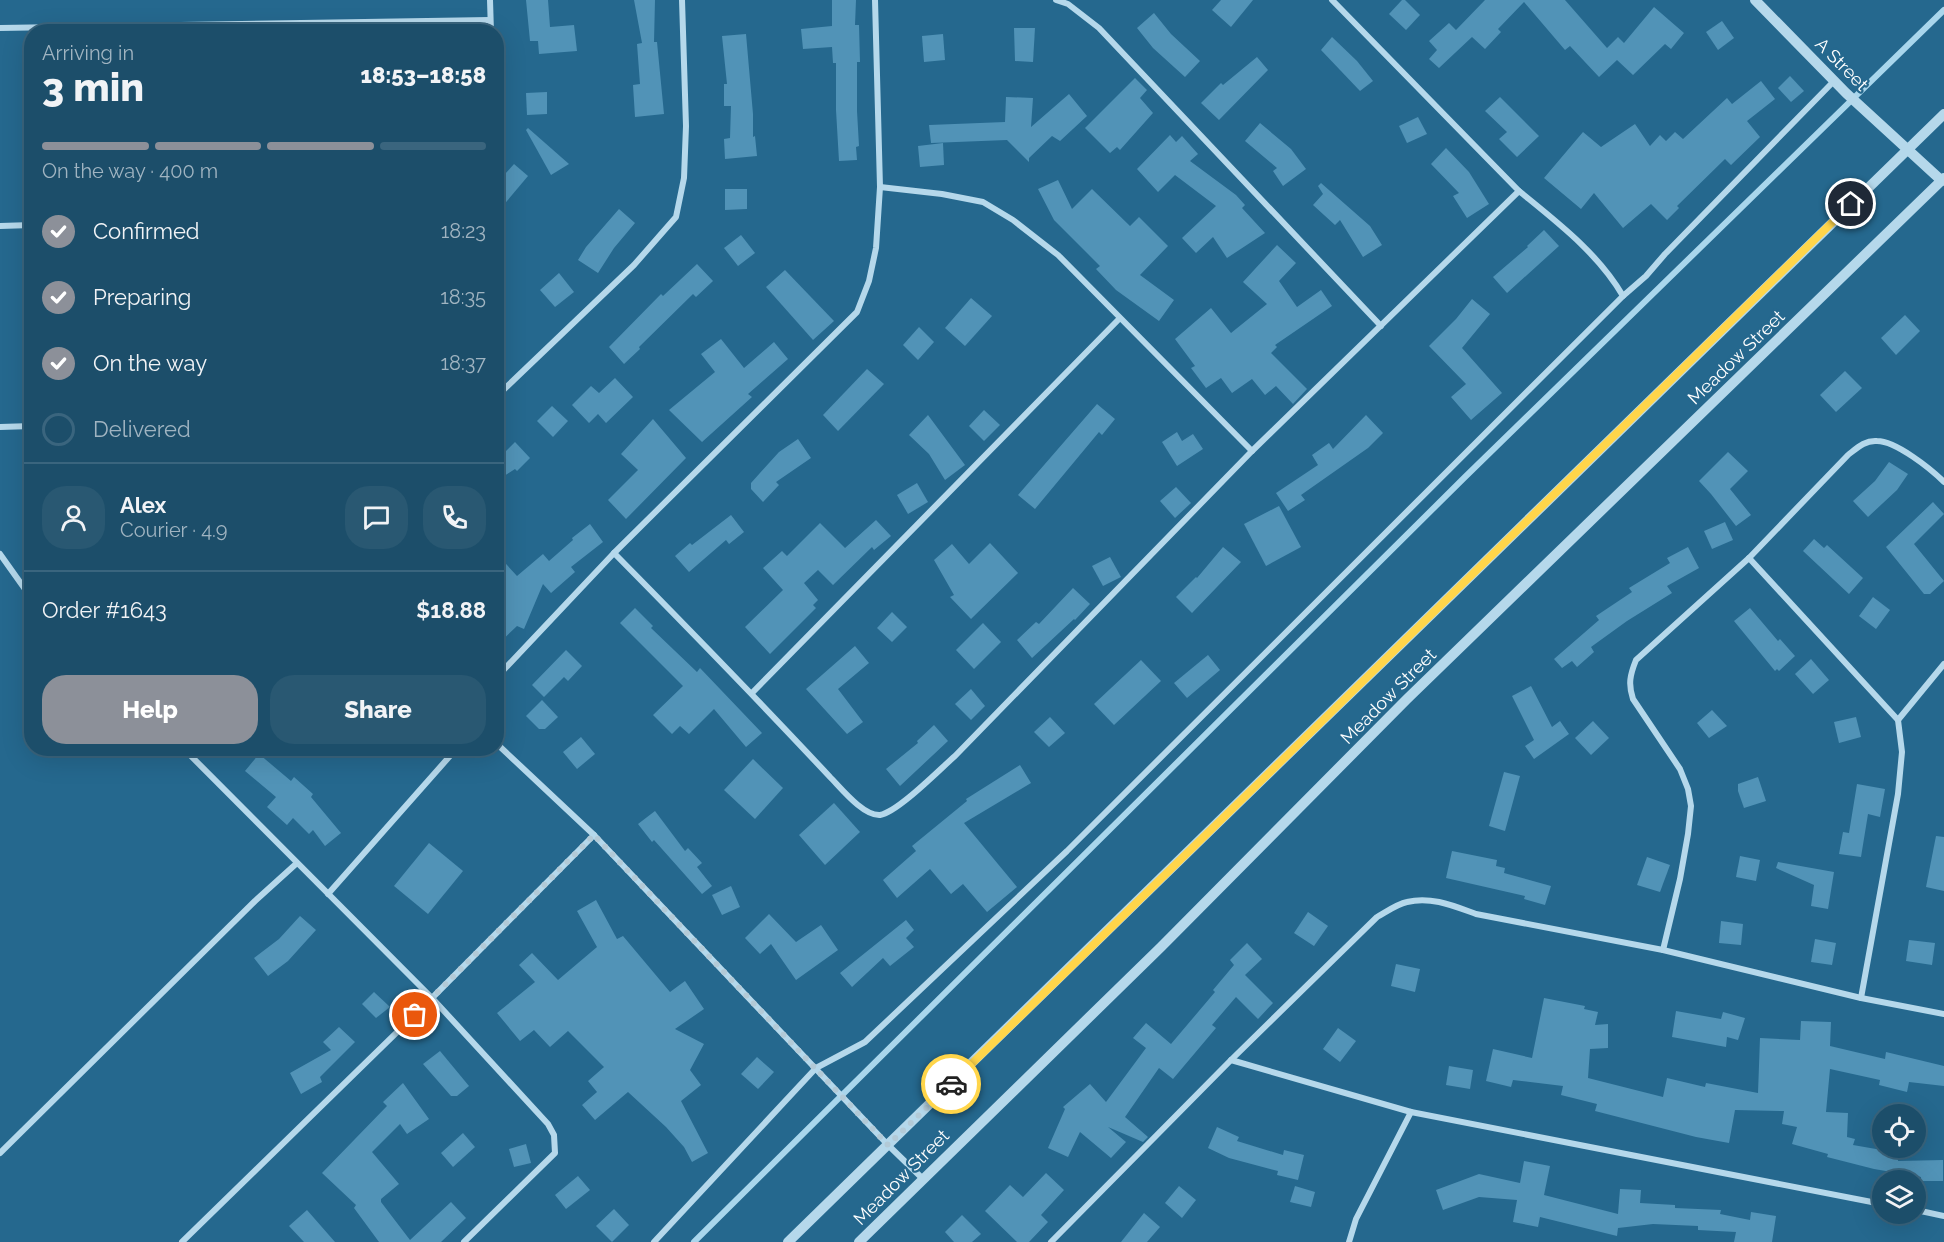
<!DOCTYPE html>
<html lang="en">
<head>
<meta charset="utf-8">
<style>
  :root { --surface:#1c4e6a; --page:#295872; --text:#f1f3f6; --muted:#a0b4c1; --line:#3a657e; --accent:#8c9099 }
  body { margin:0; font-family:Raleway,sans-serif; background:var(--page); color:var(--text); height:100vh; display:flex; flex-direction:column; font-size:22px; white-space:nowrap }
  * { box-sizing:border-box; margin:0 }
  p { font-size:20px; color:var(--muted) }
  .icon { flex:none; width:33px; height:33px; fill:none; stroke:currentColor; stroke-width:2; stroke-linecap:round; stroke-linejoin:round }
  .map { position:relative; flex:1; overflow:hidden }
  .side { position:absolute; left:24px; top:24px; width:480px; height:732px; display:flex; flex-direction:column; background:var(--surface); border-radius:24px; box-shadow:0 6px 24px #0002,0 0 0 2px var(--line) }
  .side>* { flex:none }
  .controls { position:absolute; left:1872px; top:1104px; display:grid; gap:12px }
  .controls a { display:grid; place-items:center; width:54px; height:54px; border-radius:50%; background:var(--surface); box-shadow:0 6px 24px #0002,0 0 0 2px var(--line); font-size:30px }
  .pin { position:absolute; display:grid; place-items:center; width:51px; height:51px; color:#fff; margin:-26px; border:3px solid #fff; border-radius:50%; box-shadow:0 2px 6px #0007 }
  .courier { position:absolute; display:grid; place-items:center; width:60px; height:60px; margin:-30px; border:4px solid #ffd54a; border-radius:50%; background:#fff; color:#222; box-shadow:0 2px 8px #0007 }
  .headline em { font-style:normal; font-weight:800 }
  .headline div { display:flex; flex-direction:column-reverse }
  .headline { display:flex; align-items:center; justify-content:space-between; height:102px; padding:0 18px }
  h1 { font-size:39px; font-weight:800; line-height:45px }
  .bar { display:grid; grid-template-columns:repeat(4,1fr); gap:9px 6px; align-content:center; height:72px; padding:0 18px }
  .bar i { height:8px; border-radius:4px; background:var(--line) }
  .bar .selected { background:var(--accent) }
  .bar p { grid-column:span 4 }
  .line { display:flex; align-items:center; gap:15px; padding:0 18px; border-top:2px solid var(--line) }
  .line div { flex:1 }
  .round { display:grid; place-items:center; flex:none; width:63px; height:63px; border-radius:24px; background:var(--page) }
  ol { padding:0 18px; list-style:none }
  li { display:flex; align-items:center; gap:18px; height:66px }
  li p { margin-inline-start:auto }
  li .icon { padding:6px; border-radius:50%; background:var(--accent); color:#fff; stroke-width:4 }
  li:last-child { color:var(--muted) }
  li i { width:33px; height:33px; border:3px solid var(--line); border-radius:50% }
  .button { display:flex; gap:12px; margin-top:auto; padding:12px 18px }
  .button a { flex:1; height:69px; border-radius:24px; background:var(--accent); color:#fff; font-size:24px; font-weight:800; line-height:69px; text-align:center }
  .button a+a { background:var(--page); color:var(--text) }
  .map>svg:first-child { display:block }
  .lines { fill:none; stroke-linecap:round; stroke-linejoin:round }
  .stream { stroke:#a9d6ec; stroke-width:6 }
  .building { fill:#5193b7 }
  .minor { stroke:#b5d8eb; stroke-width:6 }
  .tertiary { stroke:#b5d8eb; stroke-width:10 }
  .done { stroke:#b3cad7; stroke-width:6; stroke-dasharray:0 10.8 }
  .route { stroke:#ffd54a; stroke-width:8 }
  .labels { text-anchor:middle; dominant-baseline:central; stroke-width:4.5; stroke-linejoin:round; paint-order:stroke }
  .street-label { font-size:18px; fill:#fff; stroke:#25688e }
</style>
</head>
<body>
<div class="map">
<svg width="1944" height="1242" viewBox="0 0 1944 1242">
  <rect width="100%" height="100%" fill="#25688e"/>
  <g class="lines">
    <polyline class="stream" points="694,1242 1465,477 1944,10"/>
  </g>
  <g class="building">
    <polygon points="526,0 548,0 550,27 574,25 577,51 539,54 538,41 530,41"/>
    <polygon points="634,0 655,0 654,42 657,42 664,114 635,117 633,85 640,84 637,44 642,43"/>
    <polygon points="832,0 856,0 855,25 859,25 860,62 857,62 857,111 859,146 856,147 857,160 839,161 836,110 836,63 833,63 832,47 803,49 801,29 832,26"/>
    <polygon points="1221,0 1253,0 1231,27 1212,10"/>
    <polygon points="1402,0 1405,0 1420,15 1406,30 1389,14"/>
    <polygon points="1485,0 1565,0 1607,48 1618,37 1624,43 1654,7 1684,33 1671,49 1665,44 1633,75 1617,60 1599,77 1570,46 1565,50 1524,2 1498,29 1501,32 1485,49 1472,37 1439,68 1429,59 1437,50 1429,41 1449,23 1456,30"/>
    <polygon points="1154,13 1171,34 1200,61 1185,77 1153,48 1137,28"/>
    <polygon points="1722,21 1734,38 1718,50 1706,32"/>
    <polygon points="1014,28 1035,28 1033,62 1015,61"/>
    <polygon points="746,34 753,114 753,137 755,136 757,156 725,159 724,139 730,138 731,106 724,106 724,84 727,84 722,36"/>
    <polygon points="943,34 945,60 924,62 922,36"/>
    <polygon points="1332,37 1357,61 1373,81 1360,91 1321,50"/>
    <polygon points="1257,57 1268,70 1219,120 1201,103 1221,83 1223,85"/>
    <polygon points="1790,76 1804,91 1791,102 1778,88"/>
    <polygon points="1135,78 1147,90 1140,98 1153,113 1120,150 1117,147 1110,153 1085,128"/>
    <polygon points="1761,81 1775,99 1747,121 1760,137 1731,165 1725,159 1677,206 1679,208 1667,220 1651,204 1623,228 1594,193 1581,209 1544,178 1583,132 1601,147 1635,124 1650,146 1660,135 1666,141 1675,132 1683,139 1727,98 1732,104"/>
    <polygon points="547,92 547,114 527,115 526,93"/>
    <polygon points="1069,94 1087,116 1060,141 1052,136 1029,158 1029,162 1007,140 931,143 929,125 1005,122 1006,97 1033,98 1031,127"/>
    <polygon points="1500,97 1539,136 1517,157 1499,139 1507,132 1485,111"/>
    <polygon points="1418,117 1427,134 1407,143 1399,126"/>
    <polygon points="1260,123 1291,149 1306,169 1283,186 1273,171 1277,168 1245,141"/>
    <polygon points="528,128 569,164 551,175 526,130"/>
    <polygon points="1170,135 1176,142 1182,136 1198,154 1190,161 1236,195 1245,205 1242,208 1265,233 1227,258 1213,237 1196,253 1182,238 1216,206 1175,175 1158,192 1137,169"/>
    <polygon points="943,143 944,165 920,167 918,146"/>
    <polygon points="1446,148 1469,172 1489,204 1467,218 1453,196 1459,193 1431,164"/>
    <polygon points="514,164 528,176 496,214 496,184"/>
    <polygon points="1058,180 1072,209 1092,189 1130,226 1139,217 1168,246 1140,275 1174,300 1159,321 1116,290 1096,269 1100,266 1054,220 1038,189"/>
    <polygon points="1321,183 1370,226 1382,245 1363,257 1340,220 1335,225 1313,205 1323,194 1318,186"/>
    <polygon points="725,189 747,189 747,209 725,210"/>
    <polygon points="619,209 635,223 614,248 598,273 578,260 586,247"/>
    <polygon points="1544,230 1559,246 1507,293 1493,277 1528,247 1527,246"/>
    <polygon points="741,235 755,253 738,266 724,248"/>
    <polygon points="1277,245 1296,263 1279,281 1297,307 1321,290 1332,306 1275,345 1277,347 1271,353 1307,389 1293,404 1276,386 1265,395 1252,379 1232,393 1221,378 1206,388 1191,368 1195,366 1175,339 1211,308 1231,333 1267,304 1243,282"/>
    <polygon points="697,264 713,281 696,297 693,294 639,347 640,349 624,364 609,347 661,294 663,296"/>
    <polygon points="785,270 834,321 813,340 766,287"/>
    <polygon points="559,273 574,292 555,307 540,290"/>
    <polygon points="971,298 992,316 965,346 945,328"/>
    <polygon points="1472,299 1490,314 1462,348 1502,393 1471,420 1451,397 1466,384 1429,346 1456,319"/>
    <polygon points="1905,315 1920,331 1896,355 1881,338"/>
    <polygon points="919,327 934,342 918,360 903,345"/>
    <polygon points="721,339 744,368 774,342 788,359 748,394 752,397 702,442 669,410 715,372 701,354"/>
    <polygon points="867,369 884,384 838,431 823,415"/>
    <polygon points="1845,371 1862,388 1836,412 1820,395"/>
    <polygon points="615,378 633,397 606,423 598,414 589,423 572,405 591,386 599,393"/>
    <polygon points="1097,404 1115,419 1102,435 1099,432 1035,509 1018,495"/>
    <polygon points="552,406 568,421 553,437 537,421"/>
    <polygon points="984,410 1000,425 984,441 969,426"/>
    <polygon points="928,415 965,465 945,480 929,454 909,435"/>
    <polygon points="1366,415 1383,433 1368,448 1301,495 1305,500 1288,511 1276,493 1318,465 1312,455 1329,443 1333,449"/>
    <polygon points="653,419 686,458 626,519 608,500 638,470 621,454"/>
    <polygon points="1177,432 1182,441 1193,434 1203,449 1177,466 1162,442"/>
    <polygon points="798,439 811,458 776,482 779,485 763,502 751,489 751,483 779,452"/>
    <polygon points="515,442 530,458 517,471 515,469 496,481 496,461"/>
    <polygon points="1728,452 1748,471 1730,489 1751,515 1736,526 1711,494 1699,481"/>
    <polygon points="1889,462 1908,474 1897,490 1868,517 1853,501 1875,481"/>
    <polygon points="917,483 928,502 908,514 897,495"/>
    <polygon points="1176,487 1191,503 1175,518 1160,501"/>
    <polygon points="1933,502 1944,514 1914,544 1944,581 1930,594 1924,594 1886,547"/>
    <polygon points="1279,506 1301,547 1266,566 1244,524"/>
    <polygon points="731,515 744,532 729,544 726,540 689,572 675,556 690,543 692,545"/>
    <polygon points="876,520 891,536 874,550 872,547 833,585 818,570 804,583 818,600 813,605 816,608 770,654 745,627 783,590 763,568 782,551 787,556 820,523 845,548"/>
    <polygon points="1725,522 1733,540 1712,549 1704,531"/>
    <polygon points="590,524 603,542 571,567 575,572 551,593 543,584 524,629 517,626 496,646 496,553 517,576 543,554 549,561 573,540 572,538"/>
    <polygon points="1814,539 1824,548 1827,545 1863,578 1849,594 1803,551"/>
    <polygon points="990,543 1018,573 971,619 950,597 954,595 934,560 952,544 969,564"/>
    <polygon points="1223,547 1241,562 1192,613 1176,597 1196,577 1197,578"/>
    <polygon points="1688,547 1699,568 1667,586 1672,593 1627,621 1591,647 1594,652 1577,667 1572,661 1562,668 1554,659 1599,620 1596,616 1632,592 1629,588 1670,563 1667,558"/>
    <polygon points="1110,557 1121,577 1103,586 1092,566"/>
    <polygon points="1073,588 1090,604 1075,620 1074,619 1032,658 1017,640 1036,622 1039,624"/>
    <polygon points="1873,597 1890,610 1876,629 1859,616"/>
    <polygon points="635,608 653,626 651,628 697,672 700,668 762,733 746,747 714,709 689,734 680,726 672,734 653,715 683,686 620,623"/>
    <polygon points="1750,608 1778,641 1780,639 1795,656 1779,671 1777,669 1775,671 1734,621"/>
    <polygon points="892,612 907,627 892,642 877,628"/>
    <polygon points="983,623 1001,642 974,669 956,650"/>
    <polygon points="855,646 869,663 838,689 863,722 847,734 806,689"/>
    <polygon points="566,650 582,666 568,681 564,677 544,697 532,685"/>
    <polygon points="1208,655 1220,670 1187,698 1174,683"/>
    <polygon points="1811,659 1829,680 1813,694 1795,674"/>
    <polygon points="1141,660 1161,681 1114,725 1094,704"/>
    <polygon points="1531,686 1552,727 1560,721 1569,734 1534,759 1525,746 1534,740 1512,696"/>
    <polygon points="971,689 985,706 971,720 955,704"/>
    <polygon points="542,700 558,717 545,729 539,729 526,716"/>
    <polygon points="1712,710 1727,726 1709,738 1697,723"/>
    <polygon points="1050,717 1065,733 1049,747 1034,732"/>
    <polygon points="1856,717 1861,737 1839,743 1834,722"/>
    <polygon points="1593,721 1609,738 1591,755 1575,738"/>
    <polygon points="934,725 948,741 900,786 886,769 918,743 917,741"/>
    <polygon points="581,737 595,754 577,769 563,752"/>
    <polygon points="259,754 291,781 294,777 313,794 311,797 341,833 325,846 313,830 309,834 293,818 287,825 267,807 276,797 245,771"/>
    <polygon points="753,759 783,788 755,819 724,790"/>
    <polygon points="1020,765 1031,783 964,823 1017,887 987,912 963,884 951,894 930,869 897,898 883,880 916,851 912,846 967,801 966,799"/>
    <polygon points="1504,772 1520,776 1505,831 1489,826"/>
    <polygon points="1758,777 1766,801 1744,808 1738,791 1738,784"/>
    <polygon points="1857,784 1885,789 1880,817 1868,814 1861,857 1839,854 1843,832 1849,833"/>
    <polygon points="834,803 860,832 825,865 799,835"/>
    <polygon points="655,811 685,851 688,848 702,863 697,867 712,886 702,894 654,840 652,842 638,824"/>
    <polygon points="1936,836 1944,837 1944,891 1926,887"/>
    <polygon points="429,843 463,871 428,914 394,886"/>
    <polygon points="1452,851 1497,860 1496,866 1505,868 1504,873 1551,886 1545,905 1524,899 1525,896 1446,878"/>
    <polygon points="1740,856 1760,860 1756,881 1736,877"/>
    <polygon points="1647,857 1670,865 1660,892 1637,885"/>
    <polygon points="1778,862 1834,872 1828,909 1811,906 1814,885 1776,868"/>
    <polygon points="731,886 740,907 722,915 712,895"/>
    <polygon points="596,900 617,939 623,936 670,992 685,981 704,1009 675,1029 704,1044 690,1070 701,1085 681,1101 708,1153 692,1162 684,1147 666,1127 628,1092 595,1120 582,1105 597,1092 588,1081 604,1067 568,1031 550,1047 534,1030 520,1041 497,1013 535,982 519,965 532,953 558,980 597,947 577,911"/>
    <polygon points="1308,912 1328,926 1314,946 1294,933"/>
    <polygon points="769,914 796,942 821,925 838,950 796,980 771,944 760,954 745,938"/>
    <polygon points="300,916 316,930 288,961 268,976 254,958 279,939"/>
    <polygon points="906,920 914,930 906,938 914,947 890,966 883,958 852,987 840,973"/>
    <polygon points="1721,921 1743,924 1741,945 1719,943"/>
    <polygon points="1815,939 1836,943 1832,965 1811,962"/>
    <polygon points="1909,940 1935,943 1932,965 1906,961"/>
    <polygon points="1247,943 1262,959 1245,975 1273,1003 1258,1019 1236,997 1212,1025 1216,1028 1173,1079 1159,1068 1125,1117 1148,1137 1143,1142 1108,1127 1126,1142 1111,1158 1080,1132 1068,1157 1048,1148 1065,1109 1063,1107 1090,1084 1106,1102 1146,1048 1133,1038 1146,1023 1171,1044 1215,992 1213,990 1234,965 1230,960"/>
    <polygon points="1396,964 1420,969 1415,992 1391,986"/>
    <polygon points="374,992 390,1007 376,1018 362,1004"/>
    <polygon points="1544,998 1585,1006 1584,1009 1598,1012 1595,1025 1608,1024 1608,1048 1590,1049 1588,1078 1663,1097 1667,1078 1705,1087 1706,1083 1758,1093 1760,1038 1800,1040 1801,1021 1831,1022 1830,1046 1885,1059 1886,1052 1944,1066 1944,1086 1909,1082 1907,1092 1879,1085 1880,1080 1830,1069 1826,1112 1848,1113 1847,1137 1855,1139 1853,1145 1899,1153 1898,1161 1943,1160 1943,1181 1921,1181 1921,1177 1874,1169 1827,1157 1828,1154 1792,1144 1797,1127 1782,1124 1784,1111 1735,1110 1729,1143 1696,1137 1595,1111 1597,1104 1561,1095 1563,1086 1513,1080 1511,1087 1486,1081 1493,1049 1532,1058"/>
    <polygon points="1676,1011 1721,1019 1723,1012 1745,1018 1738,1040 1727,1037 1726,1047 1672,1037"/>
    <polygon points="339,1027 355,1042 320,1077 322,1082 301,1094 290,1073 331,1050 323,1042"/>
    <polygon points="1338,1028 1356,1041 1340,1062 1323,1049"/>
    <polygon points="440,1051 469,1086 457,1096 451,1096 423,1064"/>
    <polygon points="757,1057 774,1072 758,1089 741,1074"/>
    <polygon points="1449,1066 1473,1070 1470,1089 1446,1085"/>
    <polygon points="403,1083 429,1119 407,1134 400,1124 372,1152 399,1184 381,1199 381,1202 410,1240 451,1202 466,1218 441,1242 379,1242 354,1208 356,1205 322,1173 387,1106 383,1102"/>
    <polygon points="1217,1127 1239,1137 1237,1141 1283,1155 1284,1150 1304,1155 1298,1180 1277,1175 1278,1171 1229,1158 1208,1148"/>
    <polygon points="463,1133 475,1147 453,1167 441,1153"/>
    <polygon points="526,1144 531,1163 514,1167 509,1149"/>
    <polygon points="1524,1161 1550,1166 1544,1195 1618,1214 1620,1189 1641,1190 1640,1203 1675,1205 1675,1208 1721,1210 1720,1214 1750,1220 1751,1212 1776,1216 1772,1242 1734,1242 1736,1232 1698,1230 1698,1226 1653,1224 1618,1228 1617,1236 1540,1217 1538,1227 1513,1222 1517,1200 1479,1197 1443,1210 1436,1190 1479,1174 1520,1183"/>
    <polygon points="1046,1173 1064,1190 1041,1215 1048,1222 1029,1242 1017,1242 985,1211 1010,1185 1023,1197"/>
    <polygon points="578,1176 590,1190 566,1209 555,1195"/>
    <polygon points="1179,1186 1196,1200 1182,1218 1165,1203"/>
    <polygon points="1295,1186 1315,1192 1311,1207 1290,1202"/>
    <polygon points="614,1209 629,1225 612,1242 596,1226"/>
    <polygon points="307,1210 335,1242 304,1242 289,1226"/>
    <polygon points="1144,1213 1160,1227 1147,1242 1121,1242"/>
    <polygon points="962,1215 981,1234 972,1242 954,1242 945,1232"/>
  </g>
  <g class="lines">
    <g class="minor">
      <polyline points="490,0 491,32"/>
      <polyline points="1056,0 1068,4 1099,28 1381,326"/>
      <polyline points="0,28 490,20"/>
      <polyline points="880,187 942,194 983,202 1013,220 1058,255 1252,451"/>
      <path d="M1519,191C1557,222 1598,253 1623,296L1646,276L1665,254L1834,81"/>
      <polyline points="0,226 32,225"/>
      <polyline points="496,397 634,265 676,217 684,178 686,126 682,0"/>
      <polyline points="0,427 32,426"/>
      <path d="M614,553C687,627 759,701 830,777C841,788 863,816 880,815C898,812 940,769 955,756L1252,451L1519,191L1332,0"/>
      <polyline points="0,554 32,599"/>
      <polyline points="1749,558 1898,720 1902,752 1898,794 1861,998"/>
      <polyline points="496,678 614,553 857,312 869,281 876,248 880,187 875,0"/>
      <polyline points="752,693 1119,319"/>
      <polyline points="1898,720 1944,664"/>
      <polyline points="496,743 594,835 888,1145 923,1179"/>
      <polyline points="183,748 432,998 548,1124 554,1135 555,1153 464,1242"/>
      <polyline points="328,894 457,748"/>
      <path d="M1663,950L1680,879L1688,834L1691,806L1688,789L1680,769L1633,699C1628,684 1630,675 1636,660L1749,558L1848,455C1857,448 1865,440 1877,441C1896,441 1931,469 1944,482"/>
      <polyline points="1231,1060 1411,1112 1882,1204"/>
      <polyline points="0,1153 255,901 297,863"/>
      <polyline points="1916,1210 1944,1216"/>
      <polyline points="182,1242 432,998 594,835"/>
      <polyline points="654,1242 816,1068 865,1042 1067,851 1623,296"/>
      <path d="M1051,1242L1231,1060L1377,917C1386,912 1397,904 1407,902C1431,896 1454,906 1476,914L1663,950L1861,998L1944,1014"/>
      <polyline points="1349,1242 1356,1219 1411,1112"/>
    </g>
    <g class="tertiary">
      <polyline points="1755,0 1846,93 1942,181"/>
      <polyline points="788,1242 1944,114"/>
      <polyline points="859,1242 1161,947 1407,699 1944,178"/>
    </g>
  </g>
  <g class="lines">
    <polyline class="done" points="415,1015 594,835 888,1145 951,1084"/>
    <polyline class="route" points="951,1084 1851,204"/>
  </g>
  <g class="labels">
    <g class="street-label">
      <text transform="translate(1842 64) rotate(45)">A Street</text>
      <text transform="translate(1736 357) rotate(-44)">Meadow Street</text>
      <text transform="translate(1388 696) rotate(-45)">Meadow Street</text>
      <text transform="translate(901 1177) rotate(-45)">Meadow Street</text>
    </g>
  </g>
</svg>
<div class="controls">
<a><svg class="icon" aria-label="locate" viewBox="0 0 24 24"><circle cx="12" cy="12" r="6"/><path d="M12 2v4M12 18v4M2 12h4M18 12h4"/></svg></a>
<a><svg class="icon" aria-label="layers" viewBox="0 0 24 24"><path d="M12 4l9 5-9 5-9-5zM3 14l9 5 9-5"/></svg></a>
</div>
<div class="pin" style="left:415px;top:1015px;background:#ea580c"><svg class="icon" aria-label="bag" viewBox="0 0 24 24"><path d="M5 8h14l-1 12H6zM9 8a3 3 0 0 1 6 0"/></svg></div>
<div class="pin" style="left:1851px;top:204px;background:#1f2937"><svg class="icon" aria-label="home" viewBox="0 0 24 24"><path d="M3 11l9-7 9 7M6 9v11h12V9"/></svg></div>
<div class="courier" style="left:951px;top:1084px"><svg class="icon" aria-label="car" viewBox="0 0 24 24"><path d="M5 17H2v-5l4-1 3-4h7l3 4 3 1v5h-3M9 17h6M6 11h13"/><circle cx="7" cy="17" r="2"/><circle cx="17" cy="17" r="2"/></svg></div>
<section class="side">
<div class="headline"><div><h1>3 min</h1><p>Arriving in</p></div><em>18:53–18:58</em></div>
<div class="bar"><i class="selected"></i><i class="selected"></i><i class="selected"></i><i></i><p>On the way · 400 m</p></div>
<ol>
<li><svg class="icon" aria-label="check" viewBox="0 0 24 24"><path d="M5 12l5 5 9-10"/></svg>Confirmed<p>18:23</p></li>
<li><svg class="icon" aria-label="check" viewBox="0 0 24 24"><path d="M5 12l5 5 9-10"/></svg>Preparing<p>18:35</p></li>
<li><svg class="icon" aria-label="check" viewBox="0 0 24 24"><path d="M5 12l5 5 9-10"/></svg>On the way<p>18:37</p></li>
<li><i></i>Delivered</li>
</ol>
<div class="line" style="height:108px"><a class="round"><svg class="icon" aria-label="person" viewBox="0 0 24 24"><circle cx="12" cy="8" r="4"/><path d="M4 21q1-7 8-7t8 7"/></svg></a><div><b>Alex</b><p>Courier · 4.9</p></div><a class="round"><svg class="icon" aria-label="chat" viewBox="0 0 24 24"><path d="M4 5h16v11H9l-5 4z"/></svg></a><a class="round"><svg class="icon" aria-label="phone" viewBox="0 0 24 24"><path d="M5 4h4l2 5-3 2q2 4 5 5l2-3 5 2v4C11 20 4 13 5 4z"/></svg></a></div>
<div class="line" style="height:78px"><div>Order #1643</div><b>$18.88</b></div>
<div class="button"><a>Help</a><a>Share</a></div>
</section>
</div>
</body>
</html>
